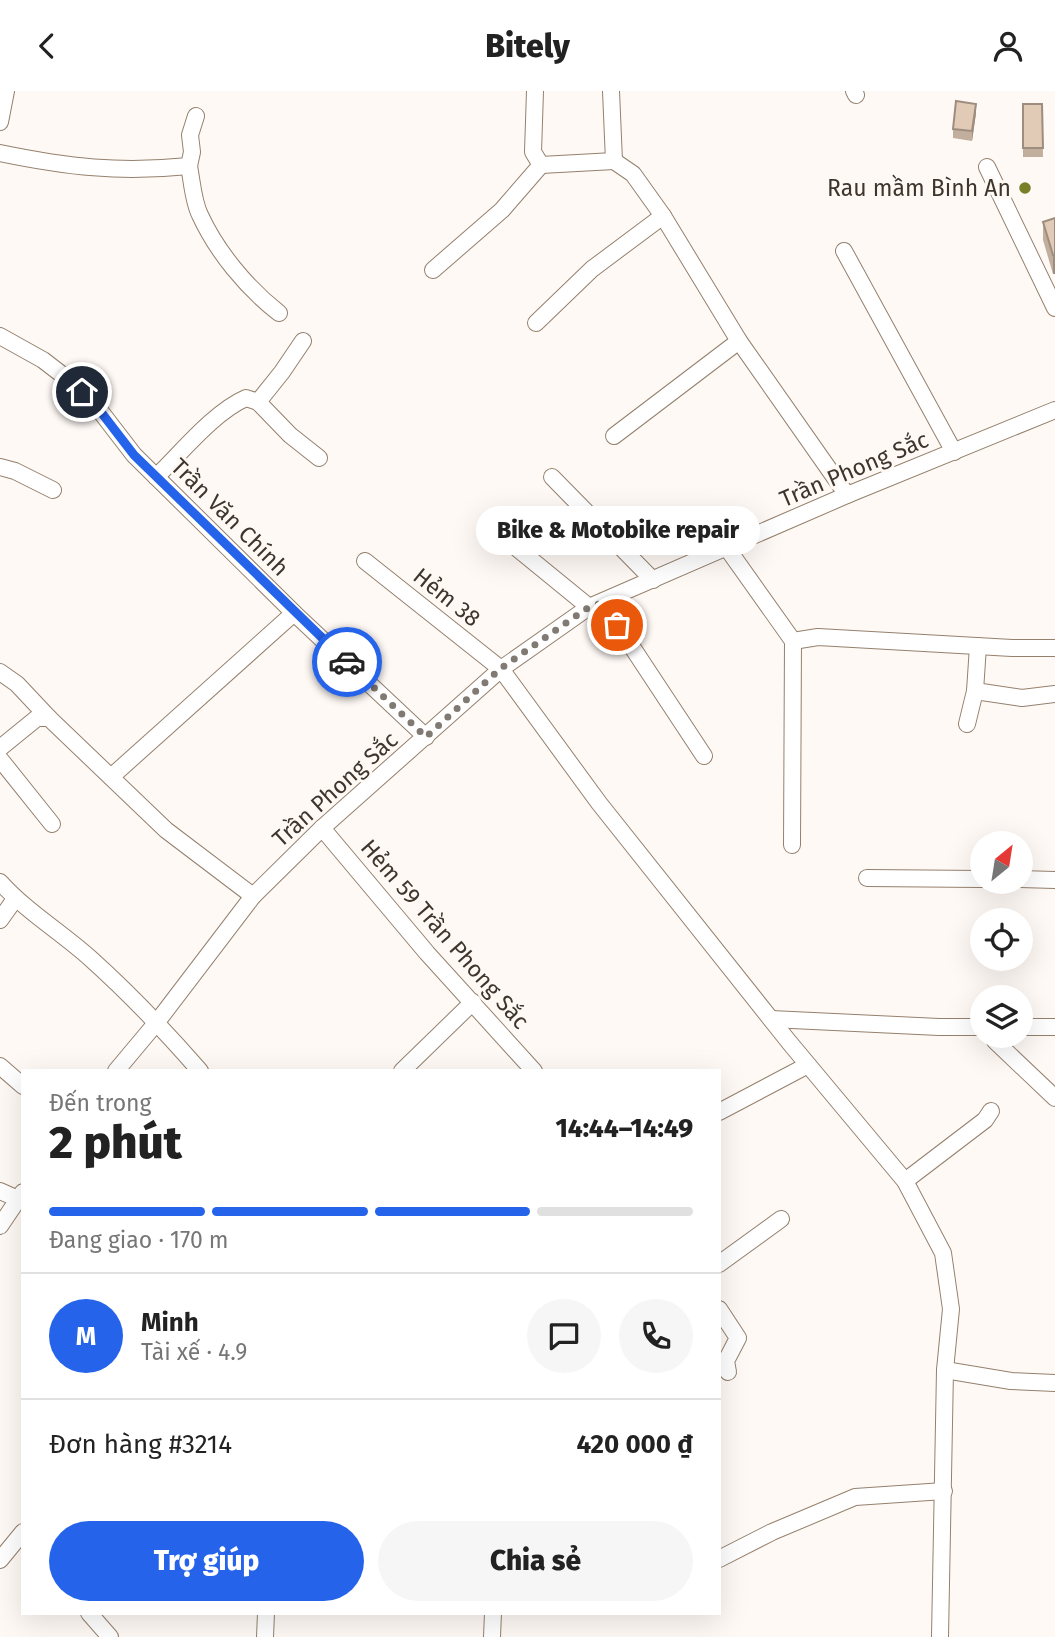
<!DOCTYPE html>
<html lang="vi">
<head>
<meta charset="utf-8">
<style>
  :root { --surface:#fff; --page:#f6f6f6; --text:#222; --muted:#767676; --line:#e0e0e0; --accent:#2563eb }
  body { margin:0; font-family:"Fira Sans",sans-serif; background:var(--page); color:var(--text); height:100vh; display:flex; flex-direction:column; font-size:26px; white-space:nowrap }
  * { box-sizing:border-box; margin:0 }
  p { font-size:23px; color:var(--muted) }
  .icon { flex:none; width:38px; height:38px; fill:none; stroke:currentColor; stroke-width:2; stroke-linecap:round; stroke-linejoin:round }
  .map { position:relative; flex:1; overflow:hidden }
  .panel { position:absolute; left:21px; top:978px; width:700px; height:546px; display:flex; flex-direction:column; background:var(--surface); border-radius:0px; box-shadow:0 7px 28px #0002 }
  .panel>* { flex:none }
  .needle { width:46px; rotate:30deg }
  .fabs { position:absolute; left:970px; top:740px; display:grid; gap:14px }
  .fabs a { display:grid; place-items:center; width:63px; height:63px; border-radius:50%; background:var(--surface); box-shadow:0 7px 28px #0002; font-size:35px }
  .pin { position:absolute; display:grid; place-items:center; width:60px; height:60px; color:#fff; margin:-30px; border:4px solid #fff; border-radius:50%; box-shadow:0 2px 7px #0007 }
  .courier { position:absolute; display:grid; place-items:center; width:70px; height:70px; margin:-35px; border:5px solid #2563eb; border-radius:50%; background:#fff; color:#222; box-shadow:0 2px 9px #0007 }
  .bubble { position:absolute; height:49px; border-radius:24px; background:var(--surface); box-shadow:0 7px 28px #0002; font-size:23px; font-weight:800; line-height:49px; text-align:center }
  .headline em { font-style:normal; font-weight:800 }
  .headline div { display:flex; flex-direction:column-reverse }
  .headline { display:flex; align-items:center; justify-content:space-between; height:119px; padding:0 28px }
  h1 { font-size:46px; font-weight:800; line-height:52px }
  .bar { display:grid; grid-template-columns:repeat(4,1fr); gap:10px 7px; align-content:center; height:84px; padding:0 28px }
  .bar i { height:9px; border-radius:5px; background:var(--line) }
  .bar .on { background:var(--accent) }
  .bar p { grid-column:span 4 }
  .line { display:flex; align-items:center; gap:18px; padding:0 28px; border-top:2px solid var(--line) }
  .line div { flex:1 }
  .round { display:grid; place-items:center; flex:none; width:74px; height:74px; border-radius:37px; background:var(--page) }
  .button { display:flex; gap:14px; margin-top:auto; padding:14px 28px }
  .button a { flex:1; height:80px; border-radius:42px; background:var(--accent); color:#fff; font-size:28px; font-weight:800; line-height:80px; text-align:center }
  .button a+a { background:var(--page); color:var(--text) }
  header { display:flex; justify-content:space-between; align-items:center; height:91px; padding:0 28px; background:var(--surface); font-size:32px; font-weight:800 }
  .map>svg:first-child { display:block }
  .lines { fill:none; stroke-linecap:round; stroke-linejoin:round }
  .minor-casing { stroke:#95806d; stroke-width:18 }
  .minor { stroke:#fff; stroke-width:16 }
  .wall { fill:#c2ae9d }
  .shaded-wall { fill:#9e8d7f }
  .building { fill:#e1cab6; stroke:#9e8d7f; stroke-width:2 }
  .done { stroke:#817a73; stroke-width:7; stroke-dasharray:0 12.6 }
  .route { stroke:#2563eb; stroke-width:9 }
  .poi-dot { fill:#797e28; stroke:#fef9f5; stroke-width:2.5 }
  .labels { text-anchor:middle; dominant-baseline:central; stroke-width:6; stroke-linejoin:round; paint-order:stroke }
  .poi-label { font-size:23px; fill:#3e352d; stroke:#fef9f5; text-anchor:end }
  .street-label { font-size:23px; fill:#3e352d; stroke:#fef9f5 }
</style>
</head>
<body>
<header><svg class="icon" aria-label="back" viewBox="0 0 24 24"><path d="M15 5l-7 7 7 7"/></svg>Bitely<svg class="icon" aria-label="person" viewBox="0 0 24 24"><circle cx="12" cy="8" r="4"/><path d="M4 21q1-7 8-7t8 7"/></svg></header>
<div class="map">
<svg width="1055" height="1546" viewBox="0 0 1055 1546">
  <rect width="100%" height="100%" fill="#fef9f5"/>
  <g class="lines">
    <defs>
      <g id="minor">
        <polyline points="535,0 533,61 541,74 614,70"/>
        <polyline points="611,0 614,70"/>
        <polyline points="854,0 856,4"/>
        <polyline points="0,31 6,0"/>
        <path d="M0,62C68,76 119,82 189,75L192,61L190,44L196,25"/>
        <polyline points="614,70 633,83 663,125 739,250 847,404"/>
        <path d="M189,75C192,90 193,110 200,124C217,161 247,197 279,222"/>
        <polyline points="987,76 1055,217"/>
        <polyline points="844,160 954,361"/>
        <polyline points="433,179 502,119 541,74"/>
        <polyline points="536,232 592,178 663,125"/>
        <polyline points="0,245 43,269 69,289 94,312 134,364 294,522 426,646"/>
        <polyline points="258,311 282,281 303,250"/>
        <polyline points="614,345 739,250"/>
        <polyline points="0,376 15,380 53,399"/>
        <path d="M156,386C182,361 214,321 246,307L258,311L290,344L319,367"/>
        <polyline points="552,386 653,489"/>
        <polyline points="502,445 589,516"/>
        <polyline points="727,457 793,550 818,546 1012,557 1055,557"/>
        <polyline points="365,470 501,578 599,712 789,951 905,1090 943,1162 951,1218 945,1279 940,1546"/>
        <polyline points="603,512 704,665"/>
        <polyline points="0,581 17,593 49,627"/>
        <polyline points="975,600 978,555"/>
        <polyline points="967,633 975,600 1022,607 1055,603"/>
        <polyline points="0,657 37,627 49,627 166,739 253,805"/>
        <polyline points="0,668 52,733"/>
        <polyline points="111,686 294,522"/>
        <polyline points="322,737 427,862 534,980"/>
        <polyline points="792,754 793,550"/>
        <polyline points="867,787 982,788"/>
        <polyline points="1020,788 1055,789"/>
        <path d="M0,791C27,821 61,841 91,868C130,903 166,941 200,980"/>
        <polyline points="0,829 15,808"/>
        <polyline points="771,928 939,936 982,936"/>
        <polyline points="1020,936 1055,936"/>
        <polyline points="994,945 995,950 1055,1007"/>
        <polyline points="0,975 23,995"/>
        <polyline points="116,980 157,931 253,805 322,737 501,578 589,516 847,404 1055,319"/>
        <polyline points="402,980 473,911"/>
        <polyline points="719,1021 808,974"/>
        <polyline points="905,1090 985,1029 991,1020"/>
        <polyline points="0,1100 18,1108"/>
        <polyline points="0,1135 23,1101"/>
        <polyline points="719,1173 781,1128"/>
        <polyline points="719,1218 738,1247 726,1270 728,1281"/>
        <polyline points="945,1279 1011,1290 1055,1292"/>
        <polyline points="719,1468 772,1441 855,1406 944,1400"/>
        <polyline points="0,1469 23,1441"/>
        <polyline points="89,1522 110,1546"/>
        <polyline points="265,1546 266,1522"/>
        <polyline points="492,1546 493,1522"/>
      </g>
    </defs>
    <use href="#minor" class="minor-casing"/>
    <use href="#minor" class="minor"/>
  </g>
  <g class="wall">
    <polygon points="1023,13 1042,13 1043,66 1023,66"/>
    <polygon points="976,22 972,50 953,47 953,38"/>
    <polygon points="1055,127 1053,183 1043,149 1043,131"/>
  </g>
  <g class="shaded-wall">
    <polygon points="976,13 976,22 972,50 972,40"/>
    <rect x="1053" y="164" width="2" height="19"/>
  </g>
  <g class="building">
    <polygon points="956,10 976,13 972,40 953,38"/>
    <polygon points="1023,13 1042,13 1043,57 1023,57"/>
    <polygon points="1055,127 1055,164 1053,164 1043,131"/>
  </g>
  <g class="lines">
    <polyline class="done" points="347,571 426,646 500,578 589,516 603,512 617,534"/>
    <polyline class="route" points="82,301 94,312 134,364 347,571"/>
  </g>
  <circle class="poi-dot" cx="1025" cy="97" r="7"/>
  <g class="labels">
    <g class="poi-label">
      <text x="1011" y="97">Rau mầm Bình An</text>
    </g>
    <g class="street-label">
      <text transform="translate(854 378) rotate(-23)">Trần Phong Sắc</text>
      <text transform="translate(230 426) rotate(45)">Trần Văn Chính</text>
      <text transform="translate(447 506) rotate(39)">Hẻm 38</text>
      <text transform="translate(335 698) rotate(-42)">Trần Phong Sắc</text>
      <text transform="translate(445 843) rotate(49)">Hẻm 59 Trần Phong Sắc</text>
    </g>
  </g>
</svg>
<div class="fabs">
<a><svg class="needle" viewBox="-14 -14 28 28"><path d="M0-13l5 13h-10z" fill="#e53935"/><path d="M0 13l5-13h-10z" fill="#767676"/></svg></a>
<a><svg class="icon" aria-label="locate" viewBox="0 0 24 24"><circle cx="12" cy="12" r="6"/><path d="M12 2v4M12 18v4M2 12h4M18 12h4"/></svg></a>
<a><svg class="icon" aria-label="layers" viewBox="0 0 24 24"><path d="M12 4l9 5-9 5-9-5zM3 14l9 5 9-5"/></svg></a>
</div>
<div class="pin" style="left:617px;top:534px;background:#ea580c"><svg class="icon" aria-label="bag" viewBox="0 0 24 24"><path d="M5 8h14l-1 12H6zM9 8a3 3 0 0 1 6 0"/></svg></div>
<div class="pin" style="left:82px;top:301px;background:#1f2937"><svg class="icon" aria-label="home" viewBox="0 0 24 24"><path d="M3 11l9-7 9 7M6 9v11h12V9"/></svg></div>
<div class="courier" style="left:347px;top:571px"><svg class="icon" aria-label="car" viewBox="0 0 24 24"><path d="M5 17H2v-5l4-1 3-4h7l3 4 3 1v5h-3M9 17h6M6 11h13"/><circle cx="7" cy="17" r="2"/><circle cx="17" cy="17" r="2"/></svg></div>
<div class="bubble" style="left:476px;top:415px;width:284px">Bike &amp; Motobike repair</div>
<section class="panel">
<div class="headline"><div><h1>2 phút</h1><p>Đến trong</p></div><em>14:44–14:49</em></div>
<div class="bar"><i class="on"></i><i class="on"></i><i class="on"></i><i></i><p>Đang giao · 170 m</p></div>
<div class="line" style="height:126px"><b class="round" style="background:var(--accent);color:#fff">M</b><div><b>Minh</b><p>Tài xế · 4.9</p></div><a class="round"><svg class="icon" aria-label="chat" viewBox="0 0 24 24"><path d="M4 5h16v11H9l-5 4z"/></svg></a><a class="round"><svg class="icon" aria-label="phone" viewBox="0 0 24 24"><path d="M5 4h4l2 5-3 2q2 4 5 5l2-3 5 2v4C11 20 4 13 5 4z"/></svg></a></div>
<div class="line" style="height:91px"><div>Đơn hàng #3214</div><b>420 000 ₫</b></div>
<div class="button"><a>Trợ giúp</a><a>Chia sẻ</a></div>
</section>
</div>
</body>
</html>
